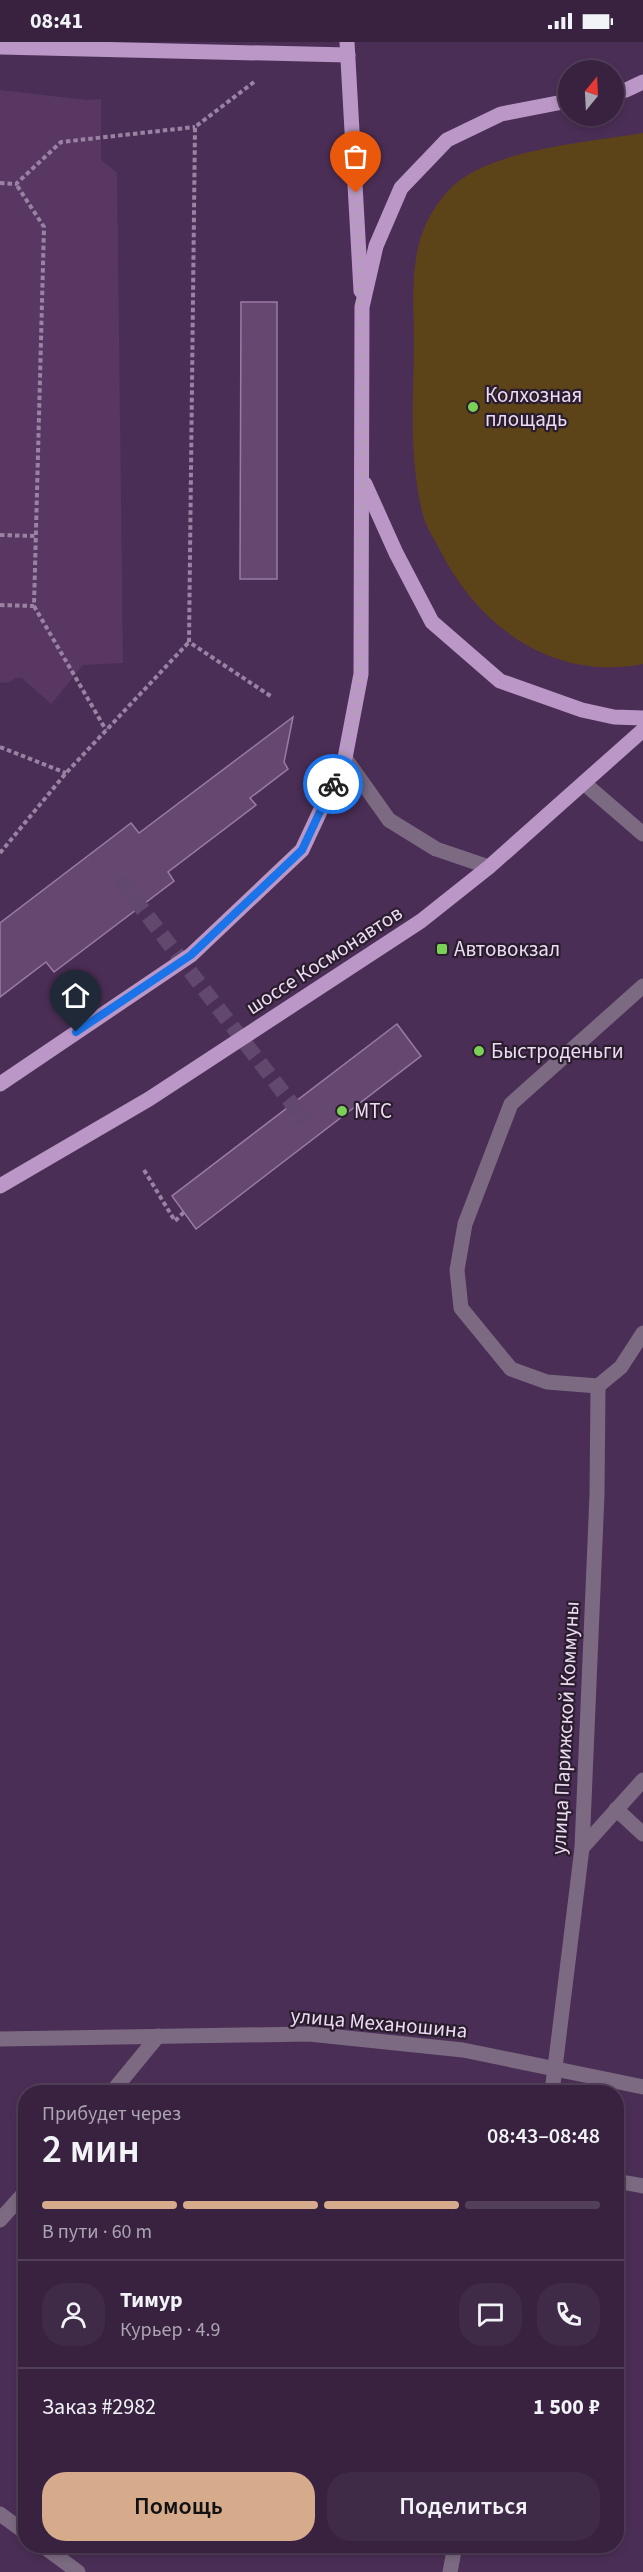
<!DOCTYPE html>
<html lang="ru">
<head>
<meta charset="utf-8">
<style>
  :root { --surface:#382240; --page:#3f2a47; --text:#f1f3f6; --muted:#aba4b1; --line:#523f59; --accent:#d6ab8b }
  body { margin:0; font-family:"Source Sans 3",sans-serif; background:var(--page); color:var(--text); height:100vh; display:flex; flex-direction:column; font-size:22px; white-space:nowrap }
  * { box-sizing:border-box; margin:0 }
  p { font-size:20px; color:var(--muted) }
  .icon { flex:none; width:33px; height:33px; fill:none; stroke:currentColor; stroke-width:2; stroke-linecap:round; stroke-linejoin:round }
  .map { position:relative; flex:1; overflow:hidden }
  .sheet { position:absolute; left:18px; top:2043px; width:606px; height:468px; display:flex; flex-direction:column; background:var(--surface); border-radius:24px; box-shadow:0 3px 9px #0003,0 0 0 2px var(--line) }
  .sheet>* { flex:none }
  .needle { width:39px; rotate:18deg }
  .fabs { position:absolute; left:558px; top:18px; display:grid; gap:12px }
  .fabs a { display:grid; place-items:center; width:66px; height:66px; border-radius:50%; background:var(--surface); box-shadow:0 3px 9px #0003,0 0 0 2px var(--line); font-size:30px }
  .pin { position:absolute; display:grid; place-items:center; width:51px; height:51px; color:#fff; margin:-62px -26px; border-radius:50% 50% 50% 0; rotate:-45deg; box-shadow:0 0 6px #0007 }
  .pin .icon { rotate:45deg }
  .courier { position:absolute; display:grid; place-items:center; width:60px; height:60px; margin:-30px; border:4px solid #1a73e8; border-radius:50%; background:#fff; color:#222; box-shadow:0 2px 8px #0007 }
  .head em { font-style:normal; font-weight:600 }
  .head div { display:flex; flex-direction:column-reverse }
  .head { display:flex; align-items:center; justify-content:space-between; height:102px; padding:0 24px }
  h1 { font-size:39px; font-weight:600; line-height:45px }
  .bar { display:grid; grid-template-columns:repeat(4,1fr); gap:9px 6px; align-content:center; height:72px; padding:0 24px }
  .bar i { height:8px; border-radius:4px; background:var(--line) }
  .bar .active { background:var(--accent) }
  .bar p { grid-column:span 4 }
  .line { display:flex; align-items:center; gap:15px; padding:0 24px; border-top:2px solid var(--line) }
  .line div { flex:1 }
  .round { display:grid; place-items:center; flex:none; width:63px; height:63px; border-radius:24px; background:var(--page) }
  .button { display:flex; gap:12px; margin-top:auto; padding:12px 24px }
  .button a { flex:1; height:69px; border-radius:24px; background:var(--accent); color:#111; font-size:24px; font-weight:600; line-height:69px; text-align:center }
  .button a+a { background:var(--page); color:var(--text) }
  .status { display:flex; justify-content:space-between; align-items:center; height:42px; padding:0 30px; background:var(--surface); direction:ltr }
  .status svg { height:16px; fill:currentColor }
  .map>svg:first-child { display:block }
  .built { fill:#583763 }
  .green { fill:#5d4318 }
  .building { fill:#65476f; stroke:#9b7ba6; stroke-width:1.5 }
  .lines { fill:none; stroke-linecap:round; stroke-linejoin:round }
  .minor-tunnel { stroke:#63486d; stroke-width:15; stroke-dasharray:15 8; stroke-linecap:butt }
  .path { stroke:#9a83a2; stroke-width:4; stroke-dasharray:4.5 3; stroke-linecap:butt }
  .minor { stroke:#7b6a81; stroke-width:15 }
  .major { stroke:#ba97c6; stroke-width:15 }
  .done { stroke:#b49ebb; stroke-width:6; stroke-dasharray:0 10.8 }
  .route { stroke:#1a73e8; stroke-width:8 }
  .poi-dot { fill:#7bd156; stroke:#2a1d2e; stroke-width:2 }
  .labels { text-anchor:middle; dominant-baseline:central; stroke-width:4.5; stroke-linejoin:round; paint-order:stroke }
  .poi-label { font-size:21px; fill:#ecdbf2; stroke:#2a1d2e; text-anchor:start }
  .street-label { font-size:21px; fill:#ecdbf2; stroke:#2a1d2e }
</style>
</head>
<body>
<div class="status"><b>08:41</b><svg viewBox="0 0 49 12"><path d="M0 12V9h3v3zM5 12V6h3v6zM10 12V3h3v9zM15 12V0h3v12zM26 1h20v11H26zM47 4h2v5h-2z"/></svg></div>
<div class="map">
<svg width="643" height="2530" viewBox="0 0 643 2530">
  <rect width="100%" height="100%" fill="#4b2e55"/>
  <polygon class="built" points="0,48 87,58 101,57 101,118 117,131 123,621 83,623 51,662 22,636 15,636 10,640 0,641"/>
  <path class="green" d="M643,91V622C555,639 480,587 441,510C435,498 426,485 423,473C409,418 413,362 414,306C414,245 405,191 453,144C492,107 590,100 643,91Z"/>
  <g class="building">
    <polygon points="241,260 277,260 277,537 240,537"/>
    <polygon points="293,675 284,720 288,727 250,756 256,763 168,830 174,839 54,930 46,920 0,955 0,881 131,781 139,791"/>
    <polygon points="397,982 421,1014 196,1187 172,1154"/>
  </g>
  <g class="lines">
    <polyline class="minor-tunnel" points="120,838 305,1079"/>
    <g class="path">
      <polyline points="254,40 195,85 189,600 272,655"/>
      <polyline points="0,141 16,142 61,100 195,85"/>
      <polyline points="0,493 36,494"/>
      <polyline points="0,563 34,564 44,185 16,142"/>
      <polyline points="34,564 106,688"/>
      <polyline points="0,705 66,731"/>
      <polyline points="0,811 66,731 189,600"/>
      <polyline points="144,1128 175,1179 184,1170"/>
    </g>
    <g class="minor">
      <polyline points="345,716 389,778 436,807 489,825"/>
      <polyline points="585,742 643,792"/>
      <polyline points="643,944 511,1062 465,1182 457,1228 461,1266 511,1327 547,1340 598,1344 621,1325 643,1291"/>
      <polyline points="616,1767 643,1792"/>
      <polyline points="582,1806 643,1738"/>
      <polyline points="0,1997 309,1992 463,2008 643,2045"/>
      <polyline points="112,2050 158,1994"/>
      <polyline points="552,2050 582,1806 597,1453 598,1344"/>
      <polyline points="616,2139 643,2144"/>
      <polyline points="0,2178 26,2149"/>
      <polyline points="0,2472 26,2491"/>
      <polyline points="43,2504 78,2530"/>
      <polyline points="450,2530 455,2504"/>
    </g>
    <g class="major">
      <polyline points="347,0 361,249"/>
      <polyline points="0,5 348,13"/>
      <polyline points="614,50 626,48 643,40"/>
      <polyline points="365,442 396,511 432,580 500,639 582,668 614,675 643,676"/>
      <polyline points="0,1042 191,913 302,808 345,716 361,632 362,265 376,204 401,146 447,98 501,72 568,59"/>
      <polyline points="0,1144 149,1057 421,879 489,825 643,688"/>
    </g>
  </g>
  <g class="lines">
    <path class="done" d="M333,742C368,668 361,581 362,501C364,384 363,267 356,151"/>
    <polyline class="route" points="76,990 191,913 302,808 333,742"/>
  </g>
  <g class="poi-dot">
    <circle cx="473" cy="365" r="6"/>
    <rect x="436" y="901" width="12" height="12" rx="3"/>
    <circle cx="479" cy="1009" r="6"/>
    <circle cx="342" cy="1069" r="6"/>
  </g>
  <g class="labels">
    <g class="poi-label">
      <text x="485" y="353">Колхозная<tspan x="485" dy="24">площадь</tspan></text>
      <text x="454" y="907">Автовокзал</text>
      <text x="491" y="1009">Быстроденьги</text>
      <text x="354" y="1069">МТС</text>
    </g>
    <g class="street-label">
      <text transform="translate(324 918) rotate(-33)">шоссе Космонавтов</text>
      <text transform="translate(565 1686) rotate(-87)">улица Парижской Коммуны</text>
      <text transform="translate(379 1981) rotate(5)">улица Механошина</text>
    </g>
  </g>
</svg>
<div class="fabs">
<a><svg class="needle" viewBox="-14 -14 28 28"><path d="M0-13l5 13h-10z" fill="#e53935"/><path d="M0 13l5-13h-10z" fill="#aba4b1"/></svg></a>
</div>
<div class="pin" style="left:356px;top:151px;background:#ea580c"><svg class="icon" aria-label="bag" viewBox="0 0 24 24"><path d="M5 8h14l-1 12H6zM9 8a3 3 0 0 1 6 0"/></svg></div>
<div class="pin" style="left:76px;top:990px;background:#1f2937"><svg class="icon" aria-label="home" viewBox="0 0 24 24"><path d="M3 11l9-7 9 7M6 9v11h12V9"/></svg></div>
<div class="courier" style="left:333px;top:742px"><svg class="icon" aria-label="bike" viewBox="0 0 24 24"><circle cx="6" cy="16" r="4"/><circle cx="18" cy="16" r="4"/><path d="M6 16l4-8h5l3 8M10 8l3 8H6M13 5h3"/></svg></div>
<section class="sheet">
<div class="head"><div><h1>2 мин</h1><p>Прибудет через</p></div><em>08:43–08:48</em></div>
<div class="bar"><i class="active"></i><i class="active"></i><i class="active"></i><i></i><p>В пути · 60 m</p></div>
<div class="line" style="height:108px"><a class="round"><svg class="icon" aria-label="person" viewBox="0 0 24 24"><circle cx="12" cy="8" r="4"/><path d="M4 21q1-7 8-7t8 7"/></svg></a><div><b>Тимур</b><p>Курьер · 4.9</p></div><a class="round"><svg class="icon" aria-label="chat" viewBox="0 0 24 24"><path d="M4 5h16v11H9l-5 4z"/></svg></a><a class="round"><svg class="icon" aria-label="phone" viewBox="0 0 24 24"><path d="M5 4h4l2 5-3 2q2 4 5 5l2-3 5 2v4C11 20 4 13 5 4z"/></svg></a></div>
<div class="line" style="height:78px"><div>Заказ #2982</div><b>1 500 ₽</b></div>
<div class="button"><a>Помощь</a><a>Поделиться</a></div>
</section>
</div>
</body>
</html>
